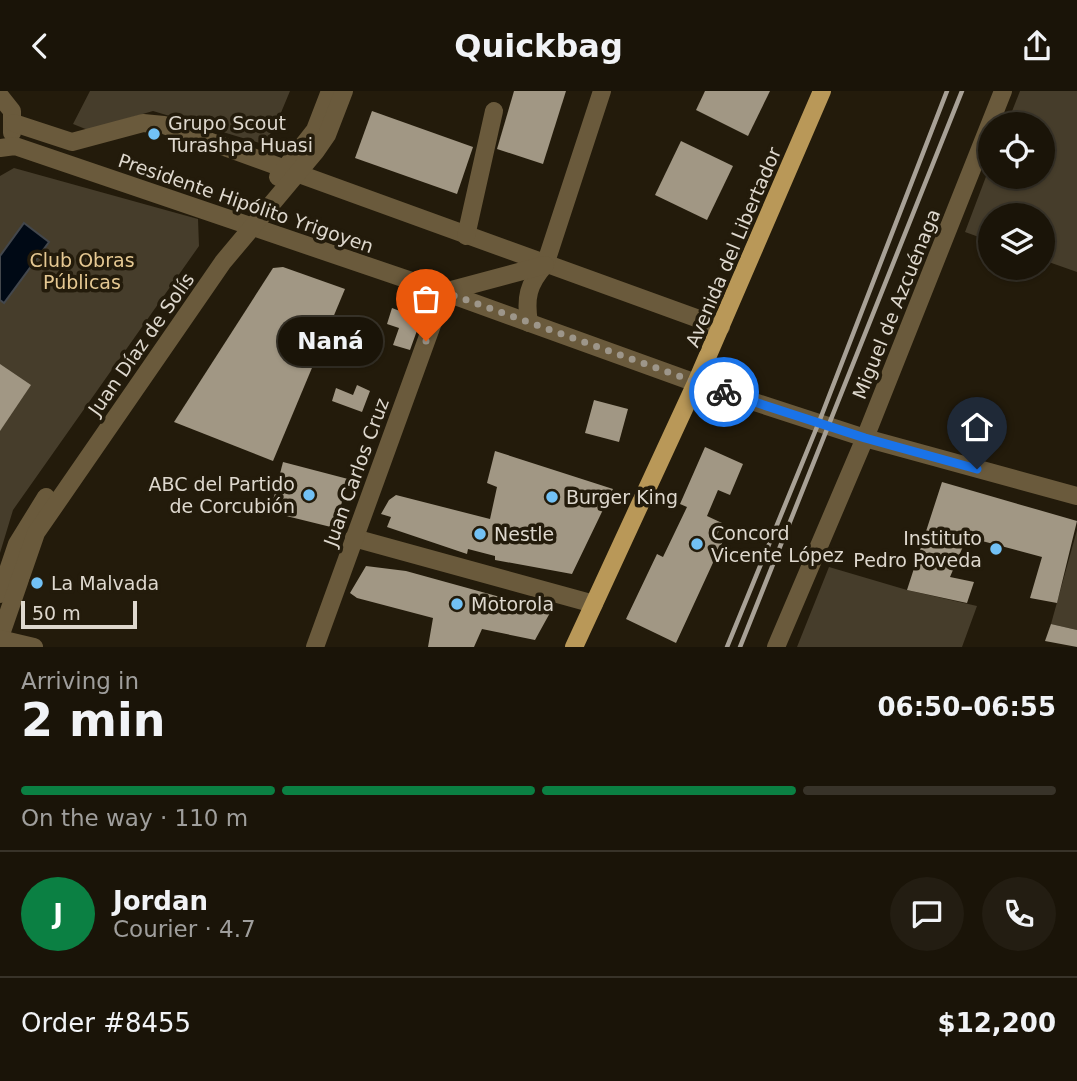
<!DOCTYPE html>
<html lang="en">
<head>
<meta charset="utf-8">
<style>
  :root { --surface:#1a1408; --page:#231d12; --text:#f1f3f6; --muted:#9f9e9c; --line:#383329; --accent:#0b8043 }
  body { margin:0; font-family:"DejaVu Sans",sans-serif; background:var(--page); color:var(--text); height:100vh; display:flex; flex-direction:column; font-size:26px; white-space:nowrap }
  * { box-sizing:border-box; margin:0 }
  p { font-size:23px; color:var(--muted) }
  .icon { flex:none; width:38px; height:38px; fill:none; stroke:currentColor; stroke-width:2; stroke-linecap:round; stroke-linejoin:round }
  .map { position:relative; height:556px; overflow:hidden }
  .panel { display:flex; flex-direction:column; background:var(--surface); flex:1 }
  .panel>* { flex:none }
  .buttons { position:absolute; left:978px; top:21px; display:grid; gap:14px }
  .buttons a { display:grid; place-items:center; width:77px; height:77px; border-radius:50%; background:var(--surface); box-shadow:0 2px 5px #0004,0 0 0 2px var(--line); font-size:35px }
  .scale { position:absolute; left:21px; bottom:18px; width:116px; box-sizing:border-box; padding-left:7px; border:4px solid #ded8ce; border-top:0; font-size:19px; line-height:24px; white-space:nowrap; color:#ded8ce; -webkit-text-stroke:5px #231b0b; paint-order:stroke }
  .pin { position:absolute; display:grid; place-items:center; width:60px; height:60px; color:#fff; margin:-72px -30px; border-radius:50% 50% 50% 0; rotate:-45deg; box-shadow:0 0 7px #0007 }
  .pin .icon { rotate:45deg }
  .courier { position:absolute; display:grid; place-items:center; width:70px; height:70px; margin:-35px; border:5px solid #1a73e8; border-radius:50%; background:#fff; color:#222; box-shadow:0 2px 9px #0007 }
  .bubble { position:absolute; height:49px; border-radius:24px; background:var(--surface); box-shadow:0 2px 5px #0004,0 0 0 2px var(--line); font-size:23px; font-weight:700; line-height:49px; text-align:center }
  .overview em { font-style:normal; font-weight:700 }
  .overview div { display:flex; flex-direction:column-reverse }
  .overview { display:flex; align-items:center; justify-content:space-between; height:119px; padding:0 21px }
  h1 { font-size:46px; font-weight:700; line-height:52px }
  .bar { display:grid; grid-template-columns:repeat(4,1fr); gap:10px 7px; align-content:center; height:84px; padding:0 21px }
  .bar i { height:9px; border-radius:5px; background:var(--line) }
  .bar .current { background:var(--accent) }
  .bar p { grid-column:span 4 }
  .line { display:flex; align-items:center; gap:18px; padding:0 21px; border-top:2px solid var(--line) }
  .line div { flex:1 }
  .round { display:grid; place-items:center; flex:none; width:74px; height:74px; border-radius:37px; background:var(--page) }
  header { display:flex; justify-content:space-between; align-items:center; height:91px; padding:0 21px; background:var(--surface); font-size:32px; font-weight:700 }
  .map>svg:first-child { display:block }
  .green { fill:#463d2b }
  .water { fill:#000915; stroke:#43474c; stroke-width:2 }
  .building { fill:#a19784 }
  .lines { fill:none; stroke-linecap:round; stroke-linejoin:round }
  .minor { stroke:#6a5a3c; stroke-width:18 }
  .major { stroke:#b99858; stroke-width:18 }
  .rail { stroke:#a8a196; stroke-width:4.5 }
  .done { stroke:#9d968a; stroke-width:7; stroke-dasharray:0 12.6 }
  .route { stroke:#1a73e8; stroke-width:9 }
  .poi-dot { fill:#72c1f5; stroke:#231b0b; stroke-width:2.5 }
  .labels { text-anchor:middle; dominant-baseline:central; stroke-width:7; stroke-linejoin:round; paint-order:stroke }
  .poi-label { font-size:19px; fill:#ded8ce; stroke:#231b0b; text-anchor:start }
  .street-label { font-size:19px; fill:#ded8ce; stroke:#231b0b }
  .park-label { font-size:19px; fill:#e5c892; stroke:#231b0b }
</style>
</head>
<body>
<header><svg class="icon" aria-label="back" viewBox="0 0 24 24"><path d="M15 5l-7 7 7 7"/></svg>Quickbag<svg class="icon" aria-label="share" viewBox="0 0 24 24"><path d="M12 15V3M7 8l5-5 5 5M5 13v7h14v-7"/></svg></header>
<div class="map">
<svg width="1077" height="556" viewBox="0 0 1077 556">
  <rect width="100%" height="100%" fill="#231b0b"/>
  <g class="green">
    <polygon points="90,0 290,0 275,36 263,53 153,20 88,39 73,33"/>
    <polygon points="1020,0 1077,0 1077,181 1043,169 1043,124 990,124 990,150 965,141 990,75 990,86 1043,86 1043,33 1007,33"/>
    <polygon points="14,77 198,128 199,155 13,419 0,462 0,85"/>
    <polygon points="1077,439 1077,539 1051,533"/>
    <polygon points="829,476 907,499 977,515 962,556 797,556"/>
  </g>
  <polygon class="water" points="24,132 49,151 4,212 0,209 0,165"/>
  <g class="building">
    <polygon points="514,0 566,0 543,73 497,58"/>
    <polygon points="705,0 770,0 748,45 696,19"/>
    <polygon points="372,20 473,56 457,103 355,67"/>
    <polygon points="681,50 733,75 707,129 655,104"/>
    <polygon points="283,176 345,198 273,370 174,331 273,177"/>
    <polygon points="392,217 413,225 419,234 410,259 393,254 399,237 387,233"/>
    <polygon points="0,273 31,294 0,340"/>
    <polygon points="357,294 370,300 362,321 332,310 336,297 353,304"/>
    <polygon points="594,309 628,318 619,351 585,342"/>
    <polygon points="705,356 743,373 730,404 718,399 707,425 722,432 716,447 723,450 676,552 626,528 657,463 663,466 687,416 680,413"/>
    <polygon points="495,360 613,398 572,483 495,469 495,465 468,458 467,463 387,436 391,426 381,423 389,409 396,404 490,428 497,396 487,392"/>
    <polygon points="283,371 348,388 335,437 270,421"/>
    <polygon points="942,391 1077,430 1057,512 1030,507 1042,466 967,446 950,486 974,491 967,512 907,499"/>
    <polygon points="366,475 406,480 551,520 535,549 482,538 474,556 428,556 433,527 357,507 350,502"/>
    <polygon points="1051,533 1077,539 1077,556 1045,550"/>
  </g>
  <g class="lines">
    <g class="minor">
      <polyline points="0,5 12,20 12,42"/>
      <polyline points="14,32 72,51 143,32 164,34 721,236"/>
      <polyline points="0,57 15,55 444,201 696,292 865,347 1077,405"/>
      <polyline points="278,86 315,39 330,0"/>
      <polyline points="466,145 494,20"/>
      <path d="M529,232C525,207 528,193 545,174L602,0"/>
      <polyline points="354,447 594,513"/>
      <polyline points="0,503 17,453 46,406"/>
      <polyline points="0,546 36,442 223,171 316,60 327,44 344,0"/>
      <polyline points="0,548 34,556"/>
      <polyline points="315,556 444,201 545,174"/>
      <polyline points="776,556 865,347 1003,0"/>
    </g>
    <polyline class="major" points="574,556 696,292 822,0"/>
    <g class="rail">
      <polyline points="727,556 819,331 947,0"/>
      <polyline points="740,556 962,0"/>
    </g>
  </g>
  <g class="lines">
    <polyline class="done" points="426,250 444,201 724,301"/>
    <polyline class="route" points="724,301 865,347 977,378"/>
  </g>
  <g class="poi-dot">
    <circle cx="154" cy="43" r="7"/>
    <circle cx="309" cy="404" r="7"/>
    <circle cx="552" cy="406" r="7"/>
    <circle cx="480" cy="443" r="7"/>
    <circle cx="697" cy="453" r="7"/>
    <circle cx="996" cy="458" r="7"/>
    <circle cx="37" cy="492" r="7"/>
    <circle cx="457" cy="513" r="7"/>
  </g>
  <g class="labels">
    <g class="poi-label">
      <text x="168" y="32">Grupo Scout<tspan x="168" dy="22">Turashpa Huasi</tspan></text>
      <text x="295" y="393" text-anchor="end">ABC del Partido<tspan x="295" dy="22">de Corcubión</tspan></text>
      <text x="566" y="406">Burger King</text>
      <text x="711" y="442">Concord<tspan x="711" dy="22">Vicente López</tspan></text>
      <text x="494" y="443">Nestle</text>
      <text x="982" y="447" text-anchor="end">Instituto<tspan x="982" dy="22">Pedro Poveda</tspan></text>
      <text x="51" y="492">La Malvada</text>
      <text x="471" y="513">Motorola</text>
    </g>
    <g class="street-label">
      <text transform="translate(246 112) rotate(19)">Presidente Hipólito Yrigoyen</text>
      <text transform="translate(733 156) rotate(-67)">Avenida del Libertador</text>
      <text transform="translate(896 213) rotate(-68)">Miguel de Azcuénaga</text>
      <text transform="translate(141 253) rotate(-55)">Juan Díaz de Solís</text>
      <text transform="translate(356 381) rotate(-70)">Juan Carlos Cruz</text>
    </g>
    <g class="park-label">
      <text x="82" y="169">Club Obras<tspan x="82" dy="22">Públicas</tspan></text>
    </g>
  </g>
</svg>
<div class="buttons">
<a><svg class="icon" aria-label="locate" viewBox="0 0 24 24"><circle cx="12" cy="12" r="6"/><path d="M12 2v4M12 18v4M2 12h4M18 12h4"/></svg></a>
<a><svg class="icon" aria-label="layers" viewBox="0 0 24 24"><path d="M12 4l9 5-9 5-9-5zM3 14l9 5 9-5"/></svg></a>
</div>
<div class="scale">50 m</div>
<div class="pin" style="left:426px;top:250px;background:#ea580c"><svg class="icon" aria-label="bag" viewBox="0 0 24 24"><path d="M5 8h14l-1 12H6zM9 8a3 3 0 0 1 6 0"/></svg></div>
<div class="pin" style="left:977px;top:378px;background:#1f2937"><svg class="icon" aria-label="home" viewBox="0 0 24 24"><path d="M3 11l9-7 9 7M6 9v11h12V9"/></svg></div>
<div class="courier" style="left:724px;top:301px"><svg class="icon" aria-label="bike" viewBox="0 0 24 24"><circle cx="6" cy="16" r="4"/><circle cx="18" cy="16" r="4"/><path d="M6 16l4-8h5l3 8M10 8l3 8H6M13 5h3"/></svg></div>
<div class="bubble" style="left:278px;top:226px;width:105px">Naná</div>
</div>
<section class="panel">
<div class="overview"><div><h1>2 min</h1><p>Arriving in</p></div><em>06:50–06:55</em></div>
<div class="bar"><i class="current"></i><i class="current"></i><i class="current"></i><i></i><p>On the way · 110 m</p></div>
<div class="line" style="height:126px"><b class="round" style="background:var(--accent);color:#fff">J</b><div><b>Jordan</b><p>Courier · 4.7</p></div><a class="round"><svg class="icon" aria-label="chat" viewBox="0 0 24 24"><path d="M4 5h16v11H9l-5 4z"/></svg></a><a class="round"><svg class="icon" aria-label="phone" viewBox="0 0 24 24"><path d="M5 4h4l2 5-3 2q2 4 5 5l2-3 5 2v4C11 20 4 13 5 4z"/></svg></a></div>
<div class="line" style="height:91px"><div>Order #8455</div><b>$12,200</b></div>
</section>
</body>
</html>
